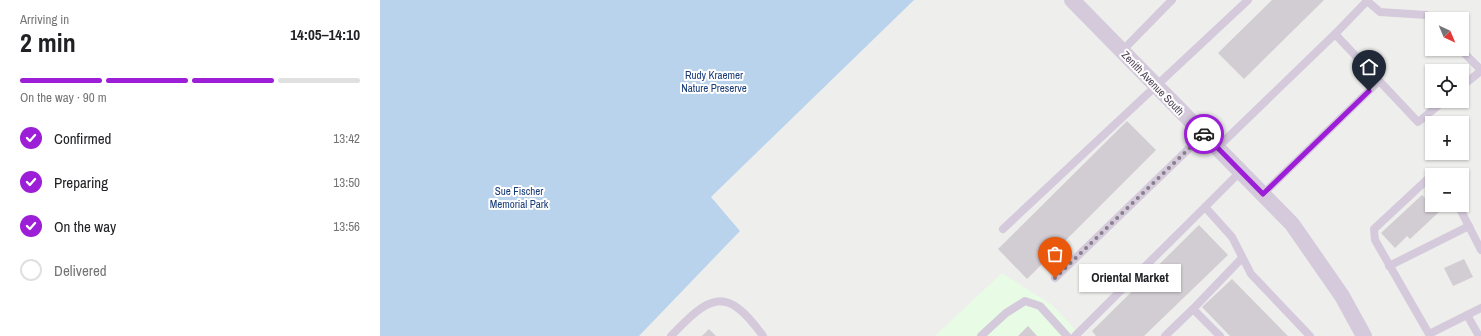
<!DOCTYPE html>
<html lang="en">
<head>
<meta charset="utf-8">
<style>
  :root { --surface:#fff; --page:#f6f6f6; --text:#202124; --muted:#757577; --line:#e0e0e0; --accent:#9d1ed7 }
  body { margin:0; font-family:"Archivo Narrow",sans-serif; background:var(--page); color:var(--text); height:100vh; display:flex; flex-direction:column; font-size:15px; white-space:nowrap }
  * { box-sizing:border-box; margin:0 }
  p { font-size:13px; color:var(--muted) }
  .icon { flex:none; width:22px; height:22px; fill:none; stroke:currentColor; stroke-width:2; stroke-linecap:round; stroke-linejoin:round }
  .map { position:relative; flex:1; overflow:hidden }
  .panel { display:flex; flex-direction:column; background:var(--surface); width:380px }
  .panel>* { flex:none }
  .needle { width:26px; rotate:136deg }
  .fabs { position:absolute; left:1045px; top:12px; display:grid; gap:8px }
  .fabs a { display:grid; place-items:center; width:44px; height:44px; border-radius:0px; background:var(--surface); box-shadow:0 1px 3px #0004; font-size:20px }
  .pin { position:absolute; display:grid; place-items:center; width:34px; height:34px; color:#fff; margin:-41px -17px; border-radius:50% 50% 50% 0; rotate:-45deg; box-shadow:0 0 4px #0007 }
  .pin .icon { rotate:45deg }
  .courier { position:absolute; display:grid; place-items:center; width:40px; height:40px; margin:-20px; border:3px solid #9d1ed7; border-radius:50%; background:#fff; color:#222; box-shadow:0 1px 5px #0007 }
  .bubble { position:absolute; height:28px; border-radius:0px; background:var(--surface); box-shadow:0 1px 3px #0004; font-size:13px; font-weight:700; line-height:28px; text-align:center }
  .headline em { font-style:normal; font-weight:700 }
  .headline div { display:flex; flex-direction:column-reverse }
  .headline { display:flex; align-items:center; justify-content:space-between; height:68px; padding:0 20px }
  h1 { font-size:26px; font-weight:700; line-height:30px }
  .bar { display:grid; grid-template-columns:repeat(4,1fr); gap:6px 4px; align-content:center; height:48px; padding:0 20px }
  .bar i { height:5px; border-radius:3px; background:var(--line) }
  .bar .on { background:var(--accent) }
  .bar p { grid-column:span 4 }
  ol { padding:0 20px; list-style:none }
  li { display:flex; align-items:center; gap:12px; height:44px }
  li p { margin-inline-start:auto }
  li .icon { padding:4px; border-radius:50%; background:var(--accent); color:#fff; stroke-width:4 }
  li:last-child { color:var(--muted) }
  li i { width:22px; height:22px; border:2px solid var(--line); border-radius:50% }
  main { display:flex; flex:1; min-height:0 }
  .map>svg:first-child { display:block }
  .commercial { fill:#e8fbe4 }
  .green { fill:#bad3ec }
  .building { fill:#d2ccd3 }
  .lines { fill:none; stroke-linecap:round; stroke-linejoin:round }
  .service { stroke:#d5cadc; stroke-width:8 }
  .minor { stroke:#d5cadc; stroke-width:16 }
  .done { stroke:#88808c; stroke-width:4; stroke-dasharray:0 7.2 }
  .route { stroke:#9d1ed7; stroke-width:5 }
  .labels { text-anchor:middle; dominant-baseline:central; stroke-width:4; stroke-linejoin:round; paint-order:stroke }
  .park-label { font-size:11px; fill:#193c77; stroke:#fff }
  .street-label { font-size:11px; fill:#514558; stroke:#fff }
</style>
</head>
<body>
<main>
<section class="panel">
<div class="headline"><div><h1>2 min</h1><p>Arriving in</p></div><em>14:05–14:10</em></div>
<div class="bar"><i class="on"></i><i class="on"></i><i class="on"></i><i></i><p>On the way · 90 m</p></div>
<ol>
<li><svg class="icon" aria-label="check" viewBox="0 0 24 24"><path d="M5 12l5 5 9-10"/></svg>Confirmed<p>13:42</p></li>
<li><svg class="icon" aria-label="check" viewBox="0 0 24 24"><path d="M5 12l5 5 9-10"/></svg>Preparing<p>13:50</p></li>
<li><svg class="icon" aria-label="check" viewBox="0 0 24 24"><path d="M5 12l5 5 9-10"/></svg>On the way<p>13:56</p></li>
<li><i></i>Delivered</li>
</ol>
</section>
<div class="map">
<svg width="1101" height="336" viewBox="0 0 1101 336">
  <rect width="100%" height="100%" fill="#eeefec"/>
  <polygon class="commercial" points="622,273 672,305 701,336 555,336"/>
  <polygon class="green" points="0,0 534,0 331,197 360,231 259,336 0,336"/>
  <g class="building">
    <polygon points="892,0 944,0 864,79 838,53"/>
    <polygon points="747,121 776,150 647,279 618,249"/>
    <polygon points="1042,195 1059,212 1030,239 1027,236 1015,248 1001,233"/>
    <polygon points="819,225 848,255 764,336 716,336 712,331"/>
    <polygon points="1084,259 1093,277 1073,286 1064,268"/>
    <polygon points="852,279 908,336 850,336 822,307"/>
    <polygon points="648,326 657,336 638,336"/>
    <polygon points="329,329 336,336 322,336"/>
  </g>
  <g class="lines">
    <g class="service">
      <polyline points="986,0 1000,12 1046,15 1052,21"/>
      <polyline points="955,34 987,1"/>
      <polyline points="1080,49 1101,70"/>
      <polyline points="742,51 792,0"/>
      <polyline points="1082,86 1101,71"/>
      <polyline points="837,148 955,34 1038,122 1064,101"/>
      <polyline points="860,172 825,207 852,237 871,274 930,336"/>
      <polyline points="1052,175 994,229 995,240 1049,334 1101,308"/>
      <polyline points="1052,175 1055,172 1062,175"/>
      <polyline points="883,194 999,81"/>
      <polyline points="1078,205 1101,250"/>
      <polyline points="623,229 868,0"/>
      <polyline points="1009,266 1089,226"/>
      <polyline points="675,278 824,134"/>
      <polyline points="813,309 862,258"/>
      <polyline points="1087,315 1099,336"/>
      <path d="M291,336C329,296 346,284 383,336"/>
      <polyline points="601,336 626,313 645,301 660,306 687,336"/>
      <polyline points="695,336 825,207"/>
      <polyline points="785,336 813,309 840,336"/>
    </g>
    <polyline class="minor" points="692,0 912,224 962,296 984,336"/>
  </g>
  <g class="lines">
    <polyline class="done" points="675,278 824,134"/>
    <polyline class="route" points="824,134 883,194 989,91"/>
  </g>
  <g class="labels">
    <g class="park-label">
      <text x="334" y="75">Rudy Kraemer<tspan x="334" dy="13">Nature Preserve</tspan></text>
      <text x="139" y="191">Sue Fischer<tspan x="139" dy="13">Memorial Park</tspan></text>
    </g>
    <g class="street-label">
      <text transform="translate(773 83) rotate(46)">Zenith Avenue South</text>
    </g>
  </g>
</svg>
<div class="fabs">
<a><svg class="needle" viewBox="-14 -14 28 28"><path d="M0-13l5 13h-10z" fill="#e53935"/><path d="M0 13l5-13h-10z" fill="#757577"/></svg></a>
<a><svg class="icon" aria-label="locate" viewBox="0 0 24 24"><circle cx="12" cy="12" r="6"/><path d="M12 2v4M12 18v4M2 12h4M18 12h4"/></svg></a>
<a>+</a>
<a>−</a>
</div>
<div class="pin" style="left:675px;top:278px;background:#ea580c"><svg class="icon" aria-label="bag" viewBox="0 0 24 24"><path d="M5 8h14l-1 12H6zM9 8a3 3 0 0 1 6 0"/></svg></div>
<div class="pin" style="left:989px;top:91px;background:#1f2937"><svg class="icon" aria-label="home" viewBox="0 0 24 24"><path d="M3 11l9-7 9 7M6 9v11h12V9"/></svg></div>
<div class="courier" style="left:824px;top:134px"><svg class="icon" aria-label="car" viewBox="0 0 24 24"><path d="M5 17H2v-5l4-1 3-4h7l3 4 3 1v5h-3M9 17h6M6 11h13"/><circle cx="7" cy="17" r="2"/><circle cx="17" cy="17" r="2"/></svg></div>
<div class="bubble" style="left:699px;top:264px;width:102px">Oriental Market</div>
</div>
</main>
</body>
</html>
